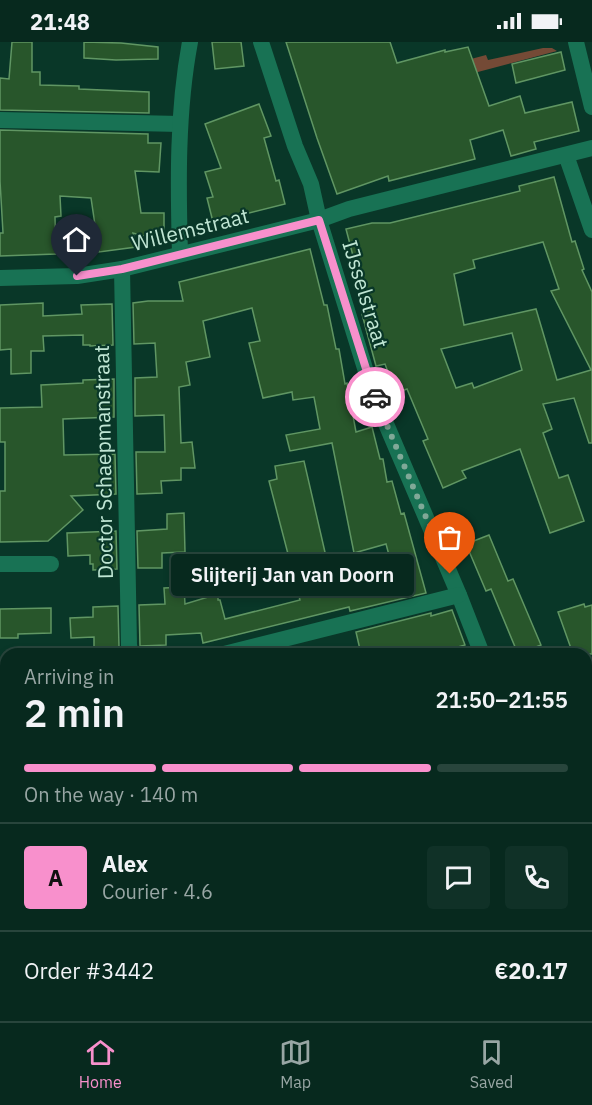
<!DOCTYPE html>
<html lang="en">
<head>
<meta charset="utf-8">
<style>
  :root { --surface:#07291e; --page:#103127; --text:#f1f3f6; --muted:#98a6a4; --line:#28453c; --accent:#f890cc }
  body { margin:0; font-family:"IBM Plex Sans",sans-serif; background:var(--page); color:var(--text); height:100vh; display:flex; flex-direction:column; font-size:22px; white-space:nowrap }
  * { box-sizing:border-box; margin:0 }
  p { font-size:20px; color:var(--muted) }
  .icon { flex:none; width:33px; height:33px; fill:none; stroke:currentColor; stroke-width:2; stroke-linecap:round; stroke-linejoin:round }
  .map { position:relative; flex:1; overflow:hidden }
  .sheet { position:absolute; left:0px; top:606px; width:592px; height:374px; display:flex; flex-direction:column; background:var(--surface); border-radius:18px 18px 0 0; box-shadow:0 3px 9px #0003,0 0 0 2px var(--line) }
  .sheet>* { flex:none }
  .pin { position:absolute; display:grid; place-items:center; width:51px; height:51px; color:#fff; margin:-62px -26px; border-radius:50% 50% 50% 0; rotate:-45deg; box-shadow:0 0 6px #0007 }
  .pin .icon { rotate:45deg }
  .courier { position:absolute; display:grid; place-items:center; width:60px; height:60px; margin:-30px; border:4px solid #f890cc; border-radius:50%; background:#fff; color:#222; box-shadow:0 2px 8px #0007 }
  .bubble { position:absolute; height:42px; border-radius:6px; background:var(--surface); box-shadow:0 3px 9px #0003,0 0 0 2px var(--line); font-size:20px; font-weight:600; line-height:42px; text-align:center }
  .head em { font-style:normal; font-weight:600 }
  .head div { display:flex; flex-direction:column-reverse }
  .head { display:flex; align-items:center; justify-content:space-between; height:102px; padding:0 24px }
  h1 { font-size:39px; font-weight:600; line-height:45px }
  .bar { display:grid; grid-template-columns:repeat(4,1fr); gap:9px 6px; align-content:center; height:72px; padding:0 24px }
  .bar i { height:8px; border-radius:4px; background:var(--line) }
  .bar .active { background:var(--accent) }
  .bar p { grid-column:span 4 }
  .line { display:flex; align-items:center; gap:15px; padding:0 24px; border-top:2px solid var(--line) }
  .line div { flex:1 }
  .round { display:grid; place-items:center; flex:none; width:63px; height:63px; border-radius:6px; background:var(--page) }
  .status { display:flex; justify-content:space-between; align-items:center; height:42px; padding:0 30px; background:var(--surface); direction:ltr }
  .status svg { height:16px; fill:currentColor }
  .dock { display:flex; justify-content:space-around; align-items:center; height:84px; border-top:2px solid var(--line); background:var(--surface); font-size:16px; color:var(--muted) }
  .dock a { display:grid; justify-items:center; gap:3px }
  .dock .active { color:var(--accent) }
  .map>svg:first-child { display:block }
  .green { fill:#744a36 }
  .building { fill:#28562b; stroke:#609663; stroke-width:1.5; fill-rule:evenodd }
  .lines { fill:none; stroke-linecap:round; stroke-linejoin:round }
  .street { stroke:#187254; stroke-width:16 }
  .done { stroke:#80a998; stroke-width:6; stroke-dasharray:0 10.8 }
  .route { stroke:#f890cc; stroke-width:8 }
  .labels { text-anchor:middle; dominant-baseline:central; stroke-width:4.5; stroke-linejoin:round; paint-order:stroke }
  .street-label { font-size:21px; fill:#c0e6d4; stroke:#093728 }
</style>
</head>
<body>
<div class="status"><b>21:48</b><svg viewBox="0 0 49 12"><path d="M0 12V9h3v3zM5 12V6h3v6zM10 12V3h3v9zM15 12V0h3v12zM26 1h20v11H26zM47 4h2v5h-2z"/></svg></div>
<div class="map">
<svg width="592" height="979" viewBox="0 0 592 979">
  <rect width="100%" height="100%" fill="#093728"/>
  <polygon class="green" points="543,6 552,6 557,9 459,35 456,21 486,13 488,18"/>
  <g class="building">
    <polygon points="12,0 32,0 32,30 40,30 40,43 79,44 79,47 149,50 149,71 0,68 0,36 9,37"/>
    <polygon points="84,0 121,1 158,5 158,17 116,18 84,16"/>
    <polygon points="212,0 241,0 244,24 215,27"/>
    <polygon points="286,0 390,0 397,21 445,8 445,10 468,5 489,64 520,54 525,71 572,60 579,89 534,100 536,107 511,114 503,88 470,98 475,117 389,139 388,134 337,152 317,96"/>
    <polygon points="561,10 565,28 516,41 512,22"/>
    <polygon points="259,62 271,94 264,96 276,139 279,138 285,162 213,180 207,156 213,155 205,130 221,126 205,82"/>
    <polygon points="0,88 148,92 148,101 161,101 159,130 135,129 141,171 164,171 164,189 161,189 159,198 133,191 136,205 99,210 91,156 60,154 61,174 55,175 56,212 0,214 0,191 3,191 0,139"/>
    <path d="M554,135L572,200L575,199L584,227L582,228L592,250V401H589L574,356L543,362L552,387L543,391L559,436L568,433L584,479L550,491L520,407L462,429L466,436L443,446L423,399L428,397L407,347L396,351L385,322L376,324L362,272L366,271L358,233L346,187L372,181H390L520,149L519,144ZM543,200L559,247L551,249L591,328L557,338L536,267L464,283L454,232L475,226L473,218ZM512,291L522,328L474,346L472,341L456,346L441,307Z"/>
    <polygon points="310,207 324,263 327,263 336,307 339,307 345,342 347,341 356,390 372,385 380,417 383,417 387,440 392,439 401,472 404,471 426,551 350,569 349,565 203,601 201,591 166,593 166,603 140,604 139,563 165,562 164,546 184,545 185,562 218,552 218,558 220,558 225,577 300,558 269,439 277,437 275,424 304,419 330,532 358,525 362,543 395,535 386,502 354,511 332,401 290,409 286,393 320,387 314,355 293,358 292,350 263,356 249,301 260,299 252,266 203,279 210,315 186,320 190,343 179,345 181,401 192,400 195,426 181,426 181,438 161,439 162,451 137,452 136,410 165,410 164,373 135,374 135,336 157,335 155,301 134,302 133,261 148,259 183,259 179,240"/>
    <polygon points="43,261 43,274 82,272 81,263 112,262 113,303 90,304 90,303 83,303 83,293 43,294 44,309 31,309 31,331 11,332 11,307 0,308 0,263"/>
    <polygon points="114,337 114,375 63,377 64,413 115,412 116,452 71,454 83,468 48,499 0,500 0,449 5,449 5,400 0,400 0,366 42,365 41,343 83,341 83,338"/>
    <polygon points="184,471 185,510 162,511 162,526 138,526 137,489 167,487 167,472"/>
    <polygon points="116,489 117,527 93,528 93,522 90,522 90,513 68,514 67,491"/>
    <polygon points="489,493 508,539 513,537 541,603 518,612 491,547 486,549 466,502"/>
    <polygon points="584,562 585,565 592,563 592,612 573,612 558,570"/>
    <polygon points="118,564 119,605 94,606 94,595 71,596 70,576 93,575 93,565"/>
    <polygon points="51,566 51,591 18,592 18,596 0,596 0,567"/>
    <polygon points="452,568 465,603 447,608 448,612 361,612 356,590 431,571 431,574"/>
  </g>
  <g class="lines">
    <g class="street">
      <polyline points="261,0 295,104 311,142 319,178 372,349 459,553 482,612"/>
      <polyline points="576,0 592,65"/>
      <polyline points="0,78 180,82"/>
      <polyline points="566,113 592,188"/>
      <path d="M180,212C178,142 177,69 190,0"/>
      <polyline points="122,227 129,603 131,612"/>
      <polyline points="0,236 77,234 122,227 319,178 349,167 592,106"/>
      <polyline points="0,522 51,522"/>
      <polyline points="224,612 459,553"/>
      <polyline points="0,715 6,715"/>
      <polyline points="586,840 592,838"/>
      <polyline points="0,887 6,887"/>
      <polyline points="167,974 169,979"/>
      <polyline points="338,974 339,979"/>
      <polyline points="583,974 584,979"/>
      <polyline points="496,979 517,974"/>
    </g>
  </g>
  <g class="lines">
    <polyline class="done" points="375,355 450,532"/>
    <polyline class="route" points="77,234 122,227 319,178 375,355"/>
  </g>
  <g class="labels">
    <g class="street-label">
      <text transform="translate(190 187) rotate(-14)">Willemstraat</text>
      <text transform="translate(366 252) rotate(73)">IJsselstraat</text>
      <text transform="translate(103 420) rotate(-91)">Doctor Schaepmanstraat</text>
    </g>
  </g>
</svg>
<div class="pin" style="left:450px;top:532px;background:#ea580c"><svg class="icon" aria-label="bag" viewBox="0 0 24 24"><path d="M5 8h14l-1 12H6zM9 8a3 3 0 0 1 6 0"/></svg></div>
<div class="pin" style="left:77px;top:234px;background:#1f2937"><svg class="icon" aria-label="home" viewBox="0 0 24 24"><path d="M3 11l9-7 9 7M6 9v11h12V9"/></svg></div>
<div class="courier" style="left:375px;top:355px"><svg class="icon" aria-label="car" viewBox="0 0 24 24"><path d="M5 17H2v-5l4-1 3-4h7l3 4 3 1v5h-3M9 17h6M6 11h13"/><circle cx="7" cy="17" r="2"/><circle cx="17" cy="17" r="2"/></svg></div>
<div class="bubble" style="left:171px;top:512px;width:243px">Slijterij Jan van Doorn</div>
<section class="sheet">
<div class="head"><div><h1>2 min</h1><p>Arriving in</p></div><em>21:50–21:55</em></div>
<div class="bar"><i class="active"></i><i class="active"></i><i class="active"></i><i></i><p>On the way · 140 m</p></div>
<div class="line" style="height:108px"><b class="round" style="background:var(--accent);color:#111">A</b><div><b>Alex</b><p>Courier · 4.6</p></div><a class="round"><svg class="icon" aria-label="chat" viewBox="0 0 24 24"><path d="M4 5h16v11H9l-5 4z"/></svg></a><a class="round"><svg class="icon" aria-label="phone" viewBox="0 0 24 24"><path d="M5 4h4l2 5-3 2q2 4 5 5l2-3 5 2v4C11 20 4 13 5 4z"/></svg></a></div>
<div class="line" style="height:78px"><div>Order #3442</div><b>€20.17</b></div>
</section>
</div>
<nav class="dock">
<a class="active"><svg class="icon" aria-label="home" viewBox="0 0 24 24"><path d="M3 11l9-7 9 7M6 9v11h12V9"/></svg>Home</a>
<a><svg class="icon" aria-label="map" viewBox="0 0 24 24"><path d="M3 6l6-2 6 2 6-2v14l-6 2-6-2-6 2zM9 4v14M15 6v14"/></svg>Map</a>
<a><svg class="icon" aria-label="saved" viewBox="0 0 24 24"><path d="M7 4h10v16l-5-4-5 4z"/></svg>Saved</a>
</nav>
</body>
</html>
